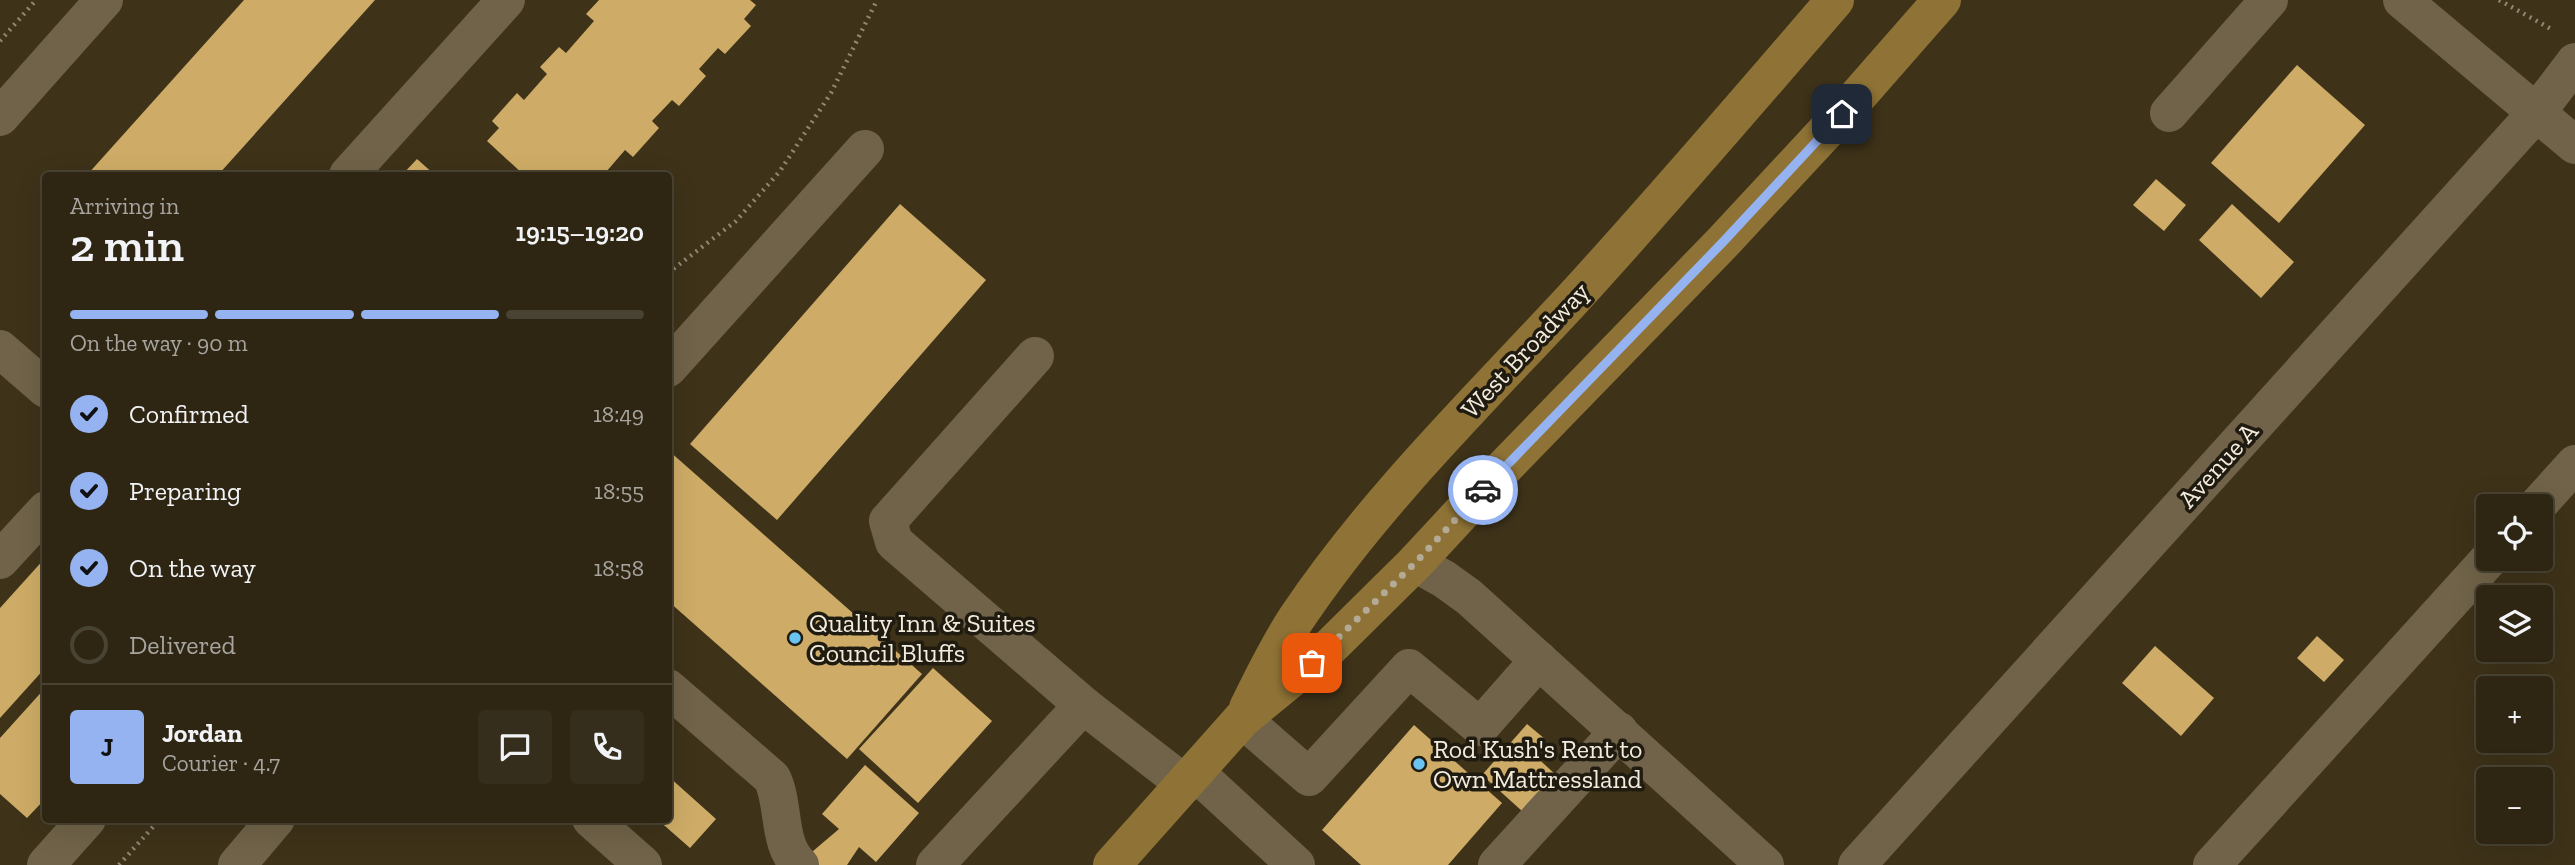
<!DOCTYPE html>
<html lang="en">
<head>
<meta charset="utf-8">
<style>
  :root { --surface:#2e2613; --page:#362e1c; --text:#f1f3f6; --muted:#a7a5a0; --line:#494333; --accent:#95b2f1 }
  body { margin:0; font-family:"Zilla Slab",serif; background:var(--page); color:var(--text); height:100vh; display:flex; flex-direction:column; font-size:26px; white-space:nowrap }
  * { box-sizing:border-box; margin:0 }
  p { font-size:23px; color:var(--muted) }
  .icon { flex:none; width:38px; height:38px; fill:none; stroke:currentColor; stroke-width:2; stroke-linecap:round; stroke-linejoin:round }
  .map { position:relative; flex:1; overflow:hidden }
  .drawer { position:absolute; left:42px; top:172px; width:630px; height:651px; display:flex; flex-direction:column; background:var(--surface); border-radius:7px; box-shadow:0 7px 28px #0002,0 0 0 2px var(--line) }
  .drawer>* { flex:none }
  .controls { position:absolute; left:2476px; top:494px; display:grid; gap:14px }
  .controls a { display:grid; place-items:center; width:77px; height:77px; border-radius:7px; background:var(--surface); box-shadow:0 7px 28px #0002,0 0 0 2px var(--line); font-size:35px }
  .pin { position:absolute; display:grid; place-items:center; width:60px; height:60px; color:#fff; margin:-30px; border-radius:14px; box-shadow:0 4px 10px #0006 }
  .courier { position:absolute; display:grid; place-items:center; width:70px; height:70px; margin:-35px; border:5px solid #95b2f1; border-radius:50%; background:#fff; color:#222; box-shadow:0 2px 9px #0007 }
  .head em { font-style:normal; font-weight:600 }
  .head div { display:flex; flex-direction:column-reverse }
  .head { display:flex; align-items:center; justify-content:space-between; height:119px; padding:0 28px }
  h1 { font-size:46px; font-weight:600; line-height:52px }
  .bar { display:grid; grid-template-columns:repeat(4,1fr); gap:10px 7px; align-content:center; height:84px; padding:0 28px }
  .bar i { height:9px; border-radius:5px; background:var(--line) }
  .bar .current { background:var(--accent) }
  .bar p { grid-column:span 4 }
  .line { display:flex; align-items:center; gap:18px; padding:0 28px; border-top:2px solid var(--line) }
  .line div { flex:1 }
  .round { display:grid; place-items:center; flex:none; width:74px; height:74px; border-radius:7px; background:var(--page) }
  ol { padding:0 28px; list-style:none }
  li { display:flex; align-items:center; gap:21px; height:77px }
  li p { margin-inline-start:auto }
  li .icon { padding:7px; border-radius:50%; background:var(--accent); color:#111; stroke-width:4 }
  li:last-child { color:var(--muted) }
  li i { width:38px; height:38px; border:4px solid var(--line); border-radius:50% }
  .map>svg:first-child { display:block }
  .building { fill:#ceac67 }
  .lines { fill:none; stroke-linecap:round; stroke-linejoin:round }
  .path { stroke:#918773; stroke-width:4.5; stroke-dasharray:2 5; stroke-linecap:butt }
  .minor { stroke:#706349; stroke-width:38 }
  .major { stroke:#8f7336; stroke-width:38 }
  .done { stroke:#b4aa98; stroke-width:7; stroke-dasharray:0 12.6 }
  .route { stroke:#95b2f1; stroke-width:9 }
  .poi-dot { fill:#6bc3f2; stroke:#201b10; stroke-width:2.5 }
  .labels { text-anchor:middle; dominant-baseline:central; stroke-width:7; stroke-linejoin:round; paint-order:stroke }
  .street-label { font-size:26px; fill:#f3ebdc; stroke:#201b10 }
  .poi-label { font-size:26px; fill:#f3ebdc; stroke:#201b10; text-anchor:start }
</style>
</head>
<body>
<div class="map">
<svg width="2575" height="865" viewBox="0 0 2575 865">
  <rect width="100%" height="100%" fill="#3e3219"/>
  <g class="building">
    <polygon points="244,0 375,0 218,175 87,175"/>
    <polygon points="599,0 750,0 756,5 744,19 751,26 725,54 718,48 699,69 706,76 679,106 672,100 652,121 659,128 633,157 625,150 606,172 610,175 524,175 487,141 499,128 492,121 517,93 524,100 547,74 540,67 559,47 566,53 594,21 586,14"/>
    <polygon points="2297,65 2365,125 2279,223 2211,163"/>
    <polygon points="417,159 435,175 402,175"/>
    <polygon points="2156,179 2186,205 2164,231 2133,205"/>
    <polygon points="900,204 986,280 777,520 690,444"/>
    <polygon points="2232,204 2294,262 2261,298 2199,240"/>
    <polygon points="668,450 922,674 847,759 668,601"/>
    <polygon points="46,557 46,667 0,718 0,608"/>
    <polygon points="2317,636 2344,660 2324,682 2297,658"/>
    <polygon points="2155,646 2214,698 2181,736 2122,683"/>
    <polygon points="933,668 992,721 918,803 859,749"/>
    <polygon points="46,687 46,798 27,818 0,794 0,738"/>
    <polygon points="1527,724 1545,739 1532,753 1555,774 1522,811 1482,775"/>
    <polygon points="1414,725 1502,803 1448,865 1361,865 1322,830"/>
    <polygon points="865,765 919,813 876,862 859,847 847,865 814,865 806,857 839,829 822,814"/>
    <polygon points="668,776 716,819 690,848 657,819 668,819"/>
  </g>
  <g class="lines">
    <g class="path">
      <polyline points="2499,0 2553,30"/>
      <polyline points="0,41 36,0"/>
      <polyline points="668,273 736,221 780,171 831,93 877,0"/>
      <polyline points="119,865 160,819"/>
    </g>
    <g class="minor">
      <polyline points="2402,0 2575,145"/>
      <polyline points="2169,113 2269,0"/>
      <polyline points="0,117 104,0"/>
      <polyline points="348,175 506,0"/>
      <polyline points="0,349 46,389"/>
      <polyline points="1035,356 888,521 894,542 1083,705 1185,784"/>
      <polyline points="668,368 865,149"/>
      <polyline points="2537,506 2575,464"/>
      <polyline points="0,560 46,510"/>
      <polyline points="1415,563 1444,579 1469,597 1765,865"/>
      <path d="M668,688L772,778C785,804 777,845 800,865"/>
      <polyline points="1242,719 1309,777 1409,668 1480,727 1539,660"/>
      <polyline points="1195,772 1296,865"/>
      <polyline points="591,819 643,865"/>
      <polyline points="46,865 87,819"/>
      <polyline points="237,865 276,819"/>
      <polyline points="935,865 1083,705"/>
      <polyline points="1497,865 1619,731"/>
      <polyline points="1857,865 2537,112 2575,62"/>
      <polyline points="2212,865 2490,558"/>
    </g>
    <g class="major">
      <path d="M1248,708C1263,677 1278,647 1296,619C1373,504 1475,404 1569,303C1660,204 1747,102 1835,0"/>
      <polyline points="1112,865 1242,719 1331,646 1415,563 1491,481 1723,242 1842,114 1942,0"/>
    </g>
  </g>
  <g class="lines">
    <polyline class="done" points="1312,663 1415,563 1483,490"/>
    <polyline class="route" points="1483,490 1723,242 1842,114"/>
  </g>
  <g class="poi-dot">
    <circle cx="795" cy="638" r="7"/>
    <circle cx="1419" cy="764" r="7"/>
  </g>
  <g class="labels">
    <g class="street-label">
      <text transform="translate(1525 350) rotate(-47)">West Broadway</text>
      <text transform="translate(2218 465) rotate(-48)">Avenue A</text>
    </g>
    <g class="poi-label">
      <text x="809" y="623">Quality Inn &amp; Suites<tspan x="809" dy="30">Council Bluffs</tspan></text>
      <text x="1433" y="749">Rod Kush's Rent to<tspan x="1433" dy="30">Own Mattressland</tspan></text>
    </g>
  </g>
</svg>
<div class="controls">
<a><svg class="icon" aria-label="locate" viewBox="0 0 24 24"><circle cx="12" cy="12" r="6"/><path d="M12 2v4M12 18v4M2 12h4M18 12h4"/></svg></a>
<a><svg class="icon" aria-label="layers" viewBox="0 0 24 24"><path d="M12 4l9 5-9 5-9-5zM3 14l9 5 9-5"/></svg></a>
<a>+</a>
<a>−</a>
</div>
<div class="pin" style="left:1312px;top:663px;background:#ea580c"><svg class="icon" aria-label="bag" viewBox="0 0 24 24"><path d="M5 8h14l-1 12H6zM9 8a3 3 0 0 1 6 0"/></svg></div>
<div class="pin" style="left:1842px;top:114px;background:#1f2937"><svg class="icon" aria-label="home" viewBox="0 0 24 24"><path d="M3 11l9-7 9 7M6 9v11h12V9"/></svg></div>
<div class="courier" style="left:1483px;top:490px"><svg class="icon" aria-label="car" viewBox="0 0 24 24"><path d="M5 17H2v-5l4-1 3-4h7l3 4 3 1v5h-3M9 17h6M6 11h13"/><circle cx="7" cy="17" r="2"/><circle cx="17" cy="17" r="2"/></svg></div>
<section class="drawer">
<div class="head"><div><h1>2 min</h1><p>Arriving in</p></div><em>19:15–19:20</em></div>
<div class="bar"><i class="current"></i><i class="current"></i><i class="current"></i><i></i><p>On the way · 90 m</p></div>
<ol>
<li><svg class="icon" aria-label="check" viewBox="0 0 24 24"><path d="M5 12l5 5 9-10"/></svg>Confirmed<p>18:49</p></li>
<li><svg class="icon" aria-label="check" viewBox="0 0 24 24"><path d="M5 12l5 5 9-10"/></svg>Preparing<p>18:55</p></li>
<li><svg class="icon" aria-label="check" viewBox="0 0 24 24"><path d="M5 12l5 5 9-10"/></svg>On the way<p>18:58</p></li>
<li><i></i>Delivered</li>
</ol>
<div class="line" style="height:126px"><b class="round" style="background:var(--accent);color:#111">J</b><div><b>Jordan</b><p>Courier · 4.7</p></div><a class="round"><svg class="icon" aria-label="chat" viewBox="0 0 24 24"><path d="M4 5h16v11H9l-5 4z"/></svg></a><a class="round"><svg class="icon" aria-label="phone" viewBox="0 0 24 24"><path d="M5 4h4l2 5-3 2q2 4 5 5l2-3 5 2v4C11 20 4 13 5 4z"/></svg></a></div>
</section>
</div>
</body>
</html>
